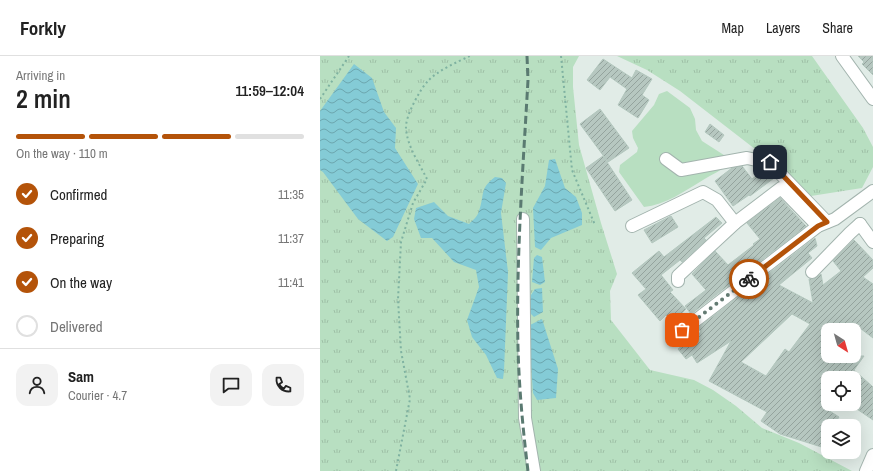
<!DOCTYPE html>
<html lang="en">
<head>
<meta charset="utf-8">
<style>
  :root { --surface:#fff; --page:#f2f2f2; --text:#222; --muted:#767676; --line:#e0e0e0; --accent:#b45309 }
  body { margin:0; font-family:"Archivo Narrow",sans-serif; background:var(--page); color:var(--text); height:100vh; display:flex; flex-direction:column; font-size:15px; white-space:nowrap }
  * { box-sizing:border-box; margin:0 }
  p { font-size:13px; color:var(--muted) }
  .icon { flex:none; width:22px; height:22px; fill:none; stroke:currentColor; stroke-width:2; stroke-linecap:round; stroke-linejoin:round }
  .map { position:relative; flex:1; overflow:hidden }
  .sheet { display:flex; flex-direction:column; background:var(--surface); width:320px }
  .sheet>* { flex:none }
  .needle { width:26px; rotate:143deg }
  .fabs { position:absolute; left:501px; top:267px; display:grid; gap:8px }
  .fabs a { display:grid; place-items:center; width:40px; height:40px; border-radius:8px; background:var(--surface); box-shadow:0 4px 16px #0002; font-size:20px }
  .pin { position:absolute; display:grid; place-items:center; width:34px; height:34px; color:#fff; margin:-17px; border-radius:8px; box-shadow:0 2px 6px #0006 }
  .courier { position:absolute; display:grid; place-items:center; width:40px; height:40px; margin:-20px; border:3px solid #b45309; border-radius:50%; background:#fff; color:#222; box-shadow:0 1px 5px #0007 }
  .headline em { font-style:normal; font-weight:600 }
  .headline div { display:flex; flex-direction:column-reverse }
  .headline { display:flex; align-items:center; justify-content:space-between; height:68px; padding:0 16px }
  h1 { font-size:26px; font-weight:600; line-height:30px }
  .bar { display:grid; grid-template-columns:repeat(4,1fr); gap:6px 4px; align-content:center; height:48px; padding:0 16px }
  .bar i { height:5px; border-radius:3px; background:var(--line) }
  .bar .current { background:var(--accent) }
  .bar p { grid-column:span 4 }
  .line { display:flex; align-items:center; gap:10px; padding:0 16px; border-top:1px solid var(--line) }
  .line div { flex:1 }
  .round { display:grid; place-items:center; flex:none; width:42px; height:42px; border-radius:12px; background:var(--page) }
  ol { padding:0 16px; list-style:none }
  li { display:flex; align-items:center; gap:12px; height:44px }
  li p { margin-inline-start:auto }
  li .icon { padding:4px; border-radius:50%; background:var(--accent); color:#fff; stroke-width:4 }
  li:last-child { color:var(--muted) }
  li i { width:22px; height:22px; border:2px solid var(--line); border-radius:50% }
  header { display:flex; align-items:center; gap:24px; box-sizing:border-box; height:56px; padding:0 20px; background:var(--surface); border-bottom:1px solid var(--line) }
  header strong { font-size:19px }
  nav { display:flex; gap:22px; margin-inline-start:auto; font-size:14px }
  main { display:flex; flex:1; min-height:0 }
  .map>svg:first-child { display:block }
  .grass { fill:url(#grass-tufts) }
  .garden { fill:#b8dfc1 }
  .water { fill:url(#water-waves) }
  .building { fill:url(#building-hatch); stroke:#b3c7be; fill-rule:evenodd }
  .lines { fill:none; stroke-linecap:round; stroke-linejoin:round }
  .minor-casing { stroke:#a3b4ae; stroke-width:14 }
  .path { stroke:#7fb2a1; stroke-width:2; stroke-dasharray:2 3; stroke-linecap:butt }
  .minor { stroke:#fff; stroke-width:12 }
  .rail { stroke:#5a7a71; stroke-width:3; stroke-dasharray:8 4; stroke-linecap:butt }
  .done { stroke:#647b73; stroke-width:4; stroke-dasharray:0 7.2 }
  .route { stroke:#b45309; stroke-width:5 }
</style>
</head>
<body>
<header>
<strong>Forkly</strong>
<nav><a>Map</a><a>Layers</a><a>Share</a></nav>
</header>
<main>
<section class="sheet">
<div class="headline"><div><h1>2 min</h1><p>Arriving in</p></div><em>11:59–12:04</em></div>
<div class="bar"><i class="current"></i><i class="current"></i><i class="current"></i><i></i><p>On the way · 110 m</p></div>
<ol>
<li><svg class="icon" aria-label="check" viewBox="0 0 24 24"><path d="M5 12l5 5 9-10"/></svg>Confirmed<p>11:35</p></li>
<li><svg class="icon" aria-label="check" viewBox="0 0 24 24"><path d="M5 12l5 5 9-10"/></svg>Preparing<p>11:37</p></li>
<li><svg class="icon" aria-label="check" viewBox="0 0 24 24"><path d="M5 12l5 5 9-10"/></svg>On the way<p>11:41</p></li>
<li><i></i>Delivered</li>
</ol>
<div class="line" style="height:72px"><a class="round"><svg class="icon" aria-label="person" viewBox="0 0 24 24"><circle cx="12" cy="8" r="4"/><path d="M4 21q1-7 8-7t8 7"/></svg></a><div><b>Sam</b><p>Courier · 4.7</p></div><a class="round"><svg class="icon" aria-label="chat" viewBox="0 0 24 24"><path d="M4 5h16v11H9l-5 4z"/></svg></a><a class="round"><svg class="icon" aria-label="phone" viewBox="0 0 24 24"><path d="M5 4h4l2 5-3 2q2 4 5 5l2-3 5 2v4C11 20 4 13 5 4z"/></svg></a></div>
</section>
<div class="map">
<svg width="553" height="415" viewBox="0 0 553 415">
  <defs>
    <pattern id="grass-tufts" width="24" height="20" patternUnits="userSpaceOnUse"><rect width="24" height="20" fill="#b8dfc1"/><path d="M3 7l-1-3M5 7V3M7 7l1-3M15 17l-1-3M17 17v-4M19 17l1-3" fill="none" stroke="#9ec0a6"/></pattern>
    <pattern id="water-waves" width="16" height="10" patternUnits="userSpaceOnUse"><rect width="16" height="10" fill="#84cbd6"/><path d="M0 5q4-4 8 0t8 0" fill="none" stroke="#6ca6ae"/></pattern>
    <pattern id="building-hatch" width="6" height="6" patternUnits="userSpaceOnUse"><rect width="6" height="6" fill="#b6c7c0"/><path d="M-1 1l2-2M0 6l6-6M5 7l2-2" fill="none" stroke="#94a39d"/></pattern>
  </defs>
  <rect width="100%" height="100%" fill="#e1ece7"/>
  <g class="grass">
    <polygon points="0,0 259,0 253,11 253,31 259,89 281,167 297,218 290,235 291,264 330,314 374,324 393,334 416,350 442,372 479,387 532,415 0,415"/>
    <polygon points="297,0 492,0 543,72 553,91 553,111 542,132 491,140 470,120 360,35 327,14"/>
  </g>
  <path class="garden" d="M347,35L370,52L375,63L376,74L382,85L407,101L409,108C401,115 392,118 383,124C365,135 345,149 324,151L299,116L300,109L317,96L318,92L313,82L312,75L334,49L339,38Z"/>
  <g class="water">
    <polygon points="34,8 52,22 64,56 76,72 75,92 98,128 73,181 67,185 38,163 3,116 0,114 0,55"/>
    <polygon points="235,103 245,132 256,141 262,157 262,169 231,182 221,194 215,191 213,152 225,130 229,104"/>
    <path d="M175,121L182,122L186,127L181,157L188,216L184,315L183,323L177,322L166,299L152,281L147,264L159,231L156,214L134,206L112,182H101L94,163L96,152L114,146L128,160L149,168C153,164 158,160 159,155C165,138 159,133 175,121Z"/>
    <polygon points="217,199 222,201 225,226 220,229 212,226 214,202"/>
    <polygon points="222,232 223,256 214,261 208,255 211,239 215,233"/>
    <polygon points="222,263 238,313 236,342 217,344 213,337 209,281 210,269"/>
  </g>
  <g class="building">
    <polygon points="538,0 553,0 553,19 542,8 544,6"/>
    <polygon points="283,3 312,22 316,14 332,23 322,39 329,44 318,62 298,49 307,33 290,21 280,34 267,24"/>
    <polygon points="280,53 309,92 288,106 260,68"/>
    <polygon points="390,68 404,79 399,86 385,76"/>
    <polygon points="283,100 312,144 295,155 266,112"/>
    <polygon points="422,110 432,123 445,113 454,122 430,140 429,139 413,150 395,125 412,112"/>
    <polygon points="460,142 486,170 371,258 365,250 386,234 372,218 395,195 408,209 434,189 433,188 440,183 427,167"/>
    <polygon points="351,160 358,171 332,187 324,174"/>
    <polygon points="396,161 402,167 384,182 386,184 362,206 360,204 341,219 353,234 350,236 366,253 352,266 346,259 340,265 318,239 326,233 312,217 339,195 344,201"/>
    <path d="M495,182L497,190L488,197L492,202L459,229L493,247L489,223H494L501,218L503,229L521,215L513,205L534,184L553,204V212L543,221L553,228V282L532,266L526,274H500L508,279V300H544L534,314L553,331V364L534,351V322H508V354L519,361L513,370H508V377L504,383L508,386V393L460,378L441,365L447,356L389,325L411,285L377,307L372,299L366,303L358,293L381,276L378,272ZM472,258L490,268L469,296L465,293L446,320L421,306Z"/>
  </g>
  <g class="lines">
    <defs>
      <g id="minor">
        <polyline points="522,0 553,43"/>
        <polyline points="346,103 361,114 427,102 450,107 507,166"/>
        <polyline points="203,163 205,362 214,415"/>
        <polyline points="540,168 553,186"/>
        <polyline points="312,170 383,136 397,144 415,167"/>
        <polyline points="492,216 530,177 540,168"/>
        <polyline points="358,225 358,220 415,167 461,132 498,170"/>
        <polyline points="362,275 498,170 515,163 553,135"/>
        <polyline points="546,415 553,399"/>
      </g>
    </defs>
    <use href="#minor" class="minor-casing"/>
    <g class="path">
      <polyline points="241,0 252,114 275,169"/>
      <polyline points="0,43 29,0"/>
      <path d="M76,415L90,343L81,295L78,243L81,186L93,147L107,123C99,107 87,90 86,72C85,61 100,33 108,25C117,15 137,6 150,0"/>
    </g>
    <use href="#minor" class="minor"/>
    <path class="rail" d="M207,0L208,24C203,113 196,202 198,291C199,332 203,374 208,415"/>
  </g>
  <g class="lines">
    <polyline class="done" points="362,274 429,223"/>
    <polyline class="route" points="429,223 498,170 507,166 450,106"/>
  </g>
</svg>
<div class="fabs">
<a><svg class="needle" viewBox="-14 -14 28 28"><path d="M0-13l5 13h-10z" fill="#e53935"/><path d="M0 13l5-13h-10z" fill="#767676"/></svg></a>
<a><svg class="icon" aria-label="locate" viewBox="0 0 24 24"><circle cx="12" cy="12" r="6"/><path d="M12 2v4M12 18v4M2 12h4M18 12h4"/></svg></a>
<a><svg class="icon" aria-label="layers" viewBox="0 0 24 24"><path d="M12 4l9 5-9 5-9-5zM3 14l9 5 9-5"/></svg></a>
</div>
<div class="pin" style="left:362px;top:274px;background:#ea580c"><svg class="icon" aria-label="bag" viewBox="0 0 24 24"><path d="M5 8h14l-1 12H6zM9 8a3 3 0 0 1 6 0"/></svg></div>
<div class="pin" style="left:450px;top:106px;background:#1f2937"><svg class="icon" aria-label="home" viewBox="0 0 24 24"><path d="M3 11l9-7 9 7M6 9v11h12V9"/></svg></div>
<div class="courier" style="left:429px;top:223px"><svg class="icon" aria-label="bike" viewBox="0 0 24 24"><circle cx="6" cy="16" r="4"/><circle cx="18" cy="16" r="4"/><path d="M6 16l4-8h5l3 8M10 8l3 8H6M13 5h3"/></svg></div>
</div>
</main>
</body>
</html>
